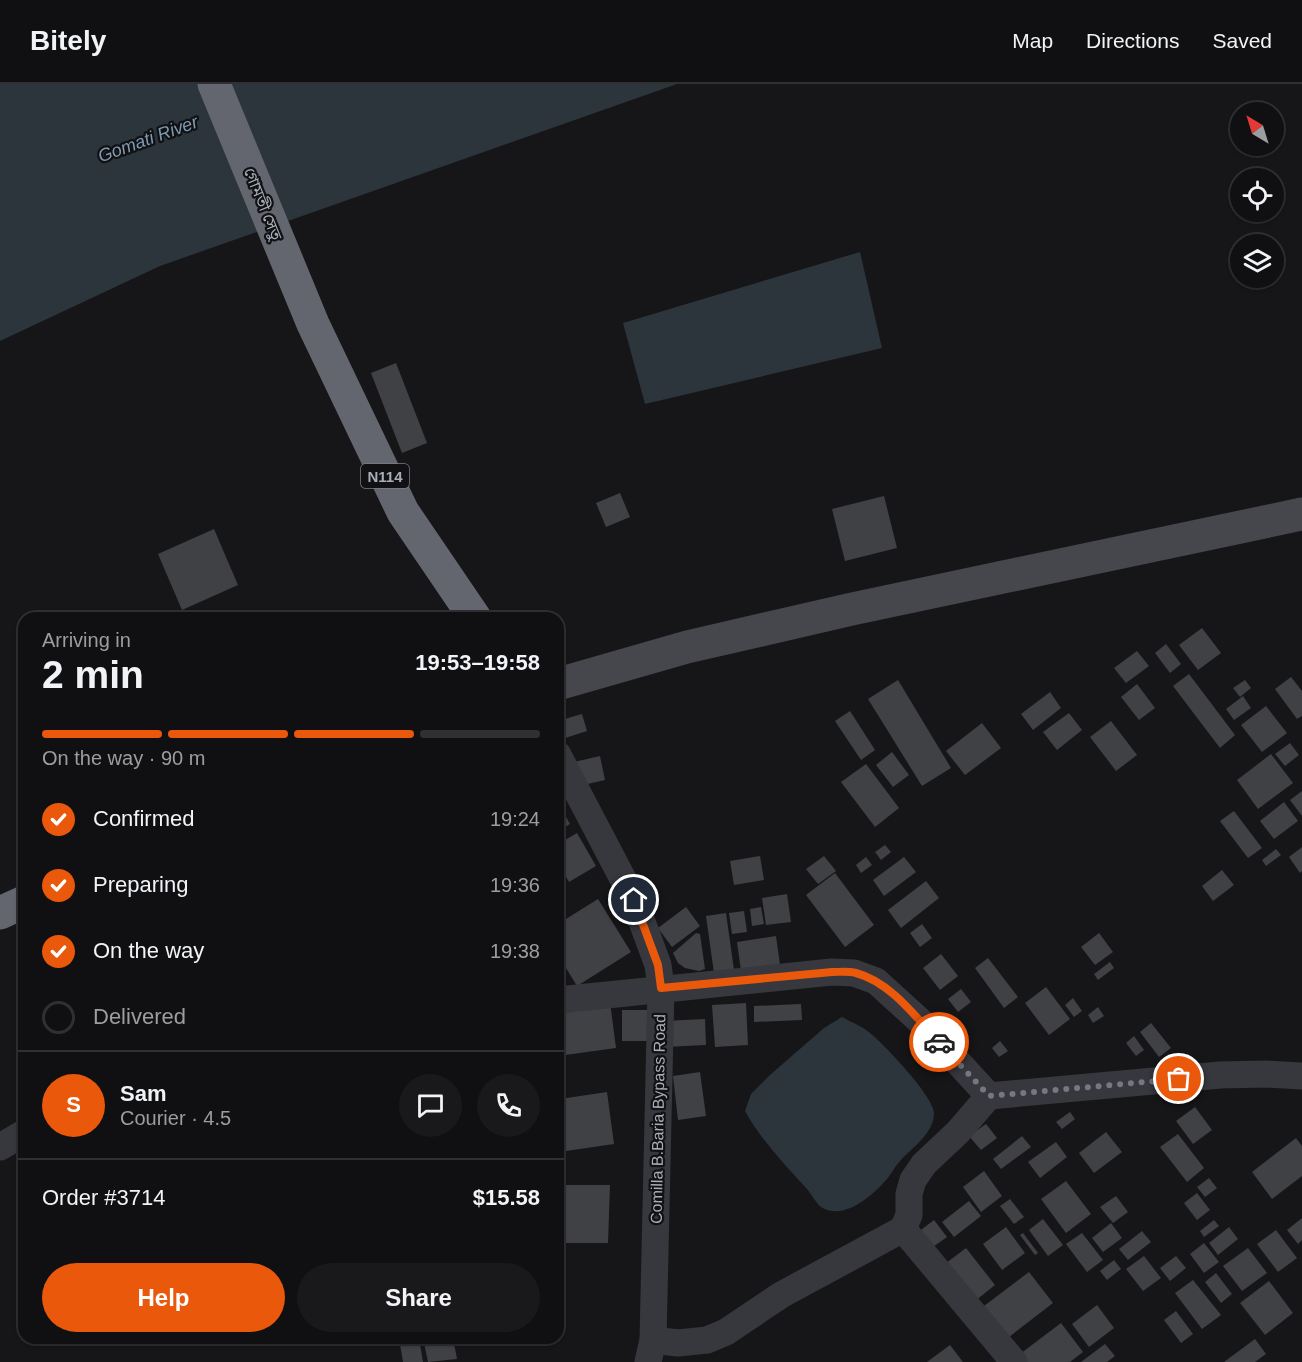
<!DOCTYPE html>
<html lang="en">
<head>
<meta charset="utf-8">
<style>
  :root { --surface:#101012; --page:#19191b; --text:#f1f3f6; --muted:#9c9d9f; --line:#303032; --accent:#ea580c }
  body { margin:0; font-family:Helvetica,"Noto Sans Bengali",sans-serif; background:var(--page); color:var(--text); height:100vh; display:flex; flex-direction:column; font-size:22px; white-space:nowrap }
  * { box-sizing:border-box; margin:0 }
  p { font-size:20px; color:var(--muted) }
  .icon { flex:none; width:33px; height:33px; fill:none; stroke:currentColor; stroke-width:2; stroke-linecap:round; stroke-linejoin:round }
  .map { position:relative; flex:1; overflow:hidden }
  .drawer { position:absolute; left:18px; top:528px; width:546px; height:732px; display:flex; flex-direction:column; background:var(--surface); border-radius:18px; box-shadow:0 2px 4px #0004,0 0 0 2px var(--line) }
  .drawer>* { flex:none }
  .needle { width:39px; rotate:322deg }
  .controls { position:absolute; left:1230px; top:18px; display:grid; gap:12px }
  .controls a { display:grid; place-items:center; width:54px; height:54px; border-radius:50%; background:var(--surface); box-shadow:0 2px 4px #0004,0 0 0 2px var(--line); font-size:30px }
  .pin { position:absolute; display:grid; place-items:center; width:51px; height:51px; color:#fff; margin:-26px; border:3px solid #fff; border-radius:50%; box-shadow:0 2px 6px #0007 }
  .courier { position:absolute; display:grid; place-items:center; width:60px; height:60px; margin:-30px; border:4px solid #ea580c; border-radius:50%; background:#fff; color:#222; box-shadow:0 2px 8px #0007 }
  .head em { font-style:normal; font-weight:700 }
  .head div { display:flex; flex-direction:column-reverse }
  .head { display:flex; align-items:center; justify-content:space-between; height:102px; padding:0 24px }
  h1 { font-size:39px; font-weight:700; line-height:45px }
  .bar { display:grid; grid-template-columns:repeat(4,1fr); gap:9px 6px; align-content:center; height:72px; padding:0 24px }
  .bar i { height:8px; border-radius:4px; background:var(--line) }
  .bar .on { background:var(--accent) }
  .bar p { grid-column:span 4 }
  .line { display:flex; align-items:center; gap:15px; padding:0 24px; border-top:2px solid var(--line) }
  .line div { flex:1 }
  .round { display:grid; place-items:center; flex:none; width:63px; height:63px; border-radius:32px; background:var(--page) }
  ol { padding:0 24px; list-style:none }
  li { display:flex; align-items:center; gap:18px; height:66px }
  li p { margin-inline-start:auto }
  li .icon { padding:6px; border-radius:50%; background:var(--accent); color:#fff; stroke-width:4 }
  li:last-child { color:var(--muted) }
  li i { width:33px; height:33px; border:3px solid var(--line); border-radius:50% }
  .button { display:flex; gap:12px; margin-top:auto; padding:12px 24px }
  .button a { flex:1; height:69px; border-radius:36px; background:var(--accent); color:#fff; font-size:24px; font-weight:700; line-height:69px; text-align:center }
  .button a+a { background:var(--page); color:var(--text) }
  header { display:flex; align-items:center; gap:36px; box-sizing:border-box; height:84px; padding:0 30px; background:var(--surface); border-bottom:2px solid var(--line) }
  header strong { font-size:28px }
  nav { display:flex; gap:33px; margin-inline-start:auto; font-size:21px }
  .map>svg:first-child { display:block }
  .water { fill:#2c353c }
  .building { fill:#404145 }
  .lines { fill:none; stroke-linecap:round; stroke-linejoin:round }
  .street { stroke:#37383d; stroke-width:27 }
  .secondary { stroke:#45474d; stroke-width:33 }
  .highway { stroke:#63666e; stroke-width:33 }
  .done { stroke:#757880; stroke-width:6; stroke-dasharray:0 10.8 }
  .route { stroke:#ea580c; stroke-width:8 }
  .labels { text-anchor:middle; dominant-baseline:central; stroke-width:4.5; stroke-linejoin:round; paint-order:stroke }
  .shield { fill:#111113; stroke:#7b7e86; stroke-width:1.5 }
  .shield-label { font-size:15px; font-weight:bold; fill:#a8adb8 }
  .street-label { font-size:16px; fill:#a8adb8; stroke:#111113 }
  .water-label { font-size:18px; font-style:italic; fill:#7f9bb3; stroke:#111113 }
</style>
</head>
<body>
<header>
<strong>Bitely</strong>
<nav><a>Map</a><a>Directions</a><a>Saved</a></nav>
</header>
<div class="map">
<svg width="1302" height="1278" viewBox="0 0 1302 1278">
  <rect width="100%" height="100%" fill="#161618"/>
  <g class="water">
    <polygon points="0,0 677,0 160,182 0,257"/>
    <polygon points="860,168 882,264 645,320 623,239"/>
    <path d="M842,933C851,938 862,942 870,949C884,960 934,1013 934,1029C934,1049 913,1063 901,1076C895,1082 892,1089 887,1095C874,1110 844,1138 821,1123C817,1120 811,1110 807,1105C785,1081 761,1056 745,1027L751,1010L770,991L824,944Z"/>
  </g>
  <g class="building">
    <polygon points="396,279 427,359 402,369 371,289"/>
    <polygon points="620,409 630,433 606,443 596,419"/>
    <polygon points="884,412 897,464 845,477 832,425"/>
    <polygon points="214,445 238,501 182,526 158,470"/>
    <polygon points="1202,544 1221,569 1198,586 1179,561"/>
    <polygon points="1166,560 1181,580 1170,589 1155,569"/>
    <polygon points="1137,567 1149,582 1126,599 1114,584"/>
    <polygon points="1189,590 1235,651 1220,664 1173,602"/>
    <polygon points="1291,593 1302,607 1302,632 1297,635 1275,605"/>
    <polygon points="898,596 951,684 922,702 868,615"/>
    <polygon points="1245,596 1251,604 1240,613 1233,604"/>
    <polygon points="1137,600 1155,624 1139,636 1121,613"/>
    <polygon points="1050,608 1061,624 1033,646 1021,630"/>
    <polygon points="1243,612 1251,624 1234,636 1226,625"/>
    <polygon points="1266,622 1287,649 1262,668 1241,641"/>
    <polygon points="850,627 875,666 861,676 835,637"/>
    <polygon points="1069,629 1082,646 1057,666 1043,648"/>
    <polygon points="582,630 587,647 562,655 558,637"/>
    <polygon points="1111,637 1137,671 1116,687 1090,653"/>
    <polygon points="982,639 1001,664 965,691 946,667"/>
    <polygon points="1290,659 1299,671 1285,682 1275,670"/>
    <polygon points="892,668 909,691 893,703 876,681"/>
    <polygon points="1271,670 1293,699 1258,725 1237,696"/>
    <polygon points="600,672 605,696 579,702 574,678"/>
    <polygon points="866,680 899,724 875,743 841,698"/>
    <polygon points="1302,707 1302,732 1290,716"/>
    <polygon points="1284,718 1298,737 1274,755 1260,737"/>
    <polygon points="558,719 570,740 558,747"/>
    <polygon points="1234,727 1262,764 1248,774 1220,737"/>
    <polygon points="577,749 596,782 569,798 558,779 558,760"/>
    <polygon points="885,761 891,768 881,776 875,768"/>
    <polygon points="1302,763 1302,787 1300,789 1289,773"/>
    <polygon points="1276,765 1281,771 1266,782 1262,776"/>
    <polygon points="760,772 764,796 734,801 730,777"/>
    <polygon points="824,772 836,787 818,800 806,785"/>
    <polygon points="866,773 872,781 861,789 856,781"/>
    <polygon points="904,773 916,788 884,812 873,796"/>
    <polygon points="1222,786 1234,801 1213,817 1202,802"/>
    <polygon points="835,789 874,841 845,863 806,811"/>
    <polygon points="926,797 939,814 901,844 888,826"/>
    <polygon points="787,810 791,838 766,841 762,814"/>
    <polygon points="598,815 631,868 577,902 558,871 558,840"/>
    <polygon points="686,823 700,842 672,863 658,844"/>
    <polygon points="761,823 764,840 752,842 750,825"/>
    <polygon points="744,827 747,848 732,850 729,829"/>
    <polygon points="726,829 734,886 714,889 706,832"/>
    <polygon points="922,840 932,854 920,863 910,849"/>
    <polygon points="696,849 700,850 705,885 699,887 685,884 678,879 673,869"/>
    <polygon points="1099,849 1113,868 1095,881 1081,863"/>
    <polygon points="776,852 780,881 741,887 737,858"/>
    <polygon points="941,870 958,892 940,906 923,884"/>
    <polygon points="988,874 1018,913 1004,924 975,884"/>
    <polygon points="1110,878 1114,884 1098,896 1094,890"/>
    <polygon points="1046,903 1070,935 1049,951 1025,919"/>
    <polygon points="961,905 971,918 958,928 948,915"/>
    <polygon points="1073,914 1082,927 1074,933 1065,921"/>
    <polygon points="610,918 616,964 558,972 558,925"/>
    <polygon points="746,919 748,961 715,963 712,921"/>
    <polygon points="801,920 802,936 754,938 754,922"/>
    <polygon points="1098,923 1104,932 1093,939 1088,931"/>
    <rect x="622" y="926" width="25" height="31"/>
    <polygon points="705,935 706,961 664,963 663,937"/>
    <polygon points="1151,939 1171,964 1159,973 1140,948"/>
    <polygon points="1134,952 1144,966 1136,972 1126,959"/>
    <polygon points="1000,957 1008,967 999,973 992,964"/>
    <polygon points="700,988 706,1032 678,1036 673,992"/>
    <polygon points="607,1008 614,1060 566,1067 560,1015"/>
    <polygon points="1195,1023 1212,1046 1193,1060 1176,1037"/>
    <polygon points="1070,1028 1075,1035 1062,1045 1056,1038"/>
    <polygon points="986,1040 997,1054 981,1066 969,1052"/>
    <polygon points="1106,1048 1122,1068 1094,1089 1079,1069"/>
    <polygon points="1178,1050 1204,1084 1187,1098 1160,1063"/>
    <polygon points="1022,1052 1031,1063 1001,1085 993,1075"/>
    <polygon points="1296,1054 1302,1062 1302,1092 1272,1115 1252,1088"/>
    <polygon points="1056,1058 1067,1073 1040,1094 1028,1078"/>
    <polygon points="984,1087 1002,1112 981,1128 963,1103"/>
    <polygon points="1209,1094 1217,1104 1205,1113 1197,1103"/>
    <polygon points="1066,1097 1091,1130 1066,1149 1041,1115"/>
    <polygon points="558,1101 610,1101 608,1159 558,1159"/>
    <polygon points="1197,1109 1210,1126 1197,1136 1184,1119"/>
    <polygon points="1116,1112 1128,1128 1113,1139 1100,1123"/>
    <polygon points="1010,1115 1024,1133 1014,1140 1000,1122"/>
    <polygon points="969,1117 981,1132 954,1153 942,1138"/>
    <polygon points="1302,1134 1302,1156 1298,1160 1287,1146"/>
    <polygon points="1043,1135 1063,1161 1048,1172 1029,1146"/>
    <polygon points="934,1136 947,1153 930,1165 917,1149"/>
    <polygon points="1214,1136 1219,1142 1204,1153 1200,1147"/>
    <polygon points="1111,1139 1122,1154 1103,1168 1092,1154"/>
    <polygon points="1006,1143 1025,1169 1002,1186 983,1160"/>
    <polygon points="1229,1143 1238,1155 1218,1171 1209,1159"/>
    <polygon points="1276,1146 1297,1174 1278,1188 1257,1160"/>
    <polygon points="1142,1147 1151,1158 1128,1176 1119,1165"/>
    <polygon points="1023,1149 1038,1169 1035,1171 1020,1151"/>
    <polygon points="1082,1149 1103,1176 1087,1188 1066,1160"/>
    <polygon points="1204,1159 1219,1178 1204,1189 1190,1170"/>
    <polygon points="966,1164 995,1201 970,1221 941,1183"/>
    <polygon points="1248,1164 1267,1189 1242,1207 1223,1182"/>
    <polygon points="1144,1172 1161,1194 1143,1207 1126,1185"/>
    <polygon points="1176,1172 1186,1184 1170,1197 1160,1184"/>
    <polygon points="1114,1176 1121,1185 1107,1196 1100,1187"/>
    <polygon points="1029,1188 1053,1219 1000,1260 976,1228"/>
    <polygon points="1216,1189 1232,1210 1221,1219 1205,1198"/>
    <polygon points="1193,1196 1221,1231 1202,1245 1175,1209"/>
    <polygon points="1269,1197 1293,1229 1265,1251 1240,1219"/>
    <polygon points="1097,1221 1114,1244 1089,1263 1072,1240"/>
    <polygon points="1176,1227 1193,1250 1181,1259 1164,1236"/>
    <polygon points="1061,1239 1083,1268 1070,1278 1020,1278 1016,1273"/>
    <polygon points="399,1254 419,1254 423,1278 403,1278"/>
    <polygon points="423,1254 453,1254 457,1275 428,1278"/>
    <polygon points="1255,1255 1266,1270 1255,1278 1224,1278"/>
    <polygon points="1105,1260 1115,1272 1107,1278 1081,1278"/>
    <polygon points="950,1261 963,1278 927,1278"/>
  </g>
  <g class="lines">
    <g class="street">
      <polyline points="558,671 634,816 658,881 661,904 653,1256 648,1278"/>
      <polyline points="558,916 832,888 854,889 876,897 921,938 989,1012 1220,991 1266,990 1302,992"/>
      <polyline points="0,1063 24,1049"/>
      <polyline points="903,1145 909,1131 909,1110 913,1096 924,1080 958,1048 989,1012"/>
      <polyline points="653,1256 678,1259 707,1256 726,1248 781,1211 903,1145 1014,1278"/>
    </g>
    <polyline class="secondary" points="558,600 687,563 852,525 1302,430"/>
    <g class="highway">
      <polyline points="214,0 313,240 403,428 475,534"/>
      <polyline points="0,829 24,818"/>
    </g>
  </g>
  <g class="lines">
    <polyline class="done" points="939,958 989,1012 1179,995"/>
    <path class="route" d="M634,816L658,881L661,904L832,888C840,888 848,887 856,889C890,898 915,932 939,958"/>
  </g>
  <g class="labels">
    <rect class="shield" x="361" y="380" width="48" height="24" rx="4.5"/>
    <g class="shield-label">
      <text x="385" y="392">N114</text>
    </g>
    <g class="street-label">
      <text transform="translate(263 120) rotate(68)">গোমতী সেতু</text>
      <text transform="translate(658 1035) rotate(-89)">Comilla B.Baria Bypass Road</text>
    </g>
    <g class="water-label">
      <text transform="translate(148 55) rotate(-20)">Gomati River</text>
    </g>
  </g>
</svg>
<div class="controls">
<a><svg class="needle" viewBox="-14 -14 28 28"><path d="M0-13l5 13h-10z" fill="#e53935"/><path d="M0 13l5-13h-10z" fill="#9c9d9f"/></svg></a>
<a><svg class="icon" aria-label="locate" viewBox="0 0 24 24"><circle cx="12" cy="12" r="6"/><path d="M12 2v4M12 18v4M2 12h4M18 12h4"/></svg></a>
<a><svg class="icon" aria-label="layers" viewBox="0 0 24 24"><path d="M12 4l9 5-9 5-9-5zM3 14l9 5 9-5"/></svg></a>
</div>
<div class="pin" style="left:1179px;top:995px;background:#ea580c"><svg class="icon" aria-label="bag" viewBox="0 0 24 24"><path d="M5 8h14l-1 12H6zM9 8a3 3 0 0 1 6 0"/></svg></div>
<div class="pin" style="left:634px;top:816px;background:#1f2937"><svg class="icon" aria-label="home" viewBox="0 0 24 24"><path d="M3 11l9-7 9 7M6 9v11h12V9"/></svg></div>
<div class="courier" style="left:939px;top:958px"><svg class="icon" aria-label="car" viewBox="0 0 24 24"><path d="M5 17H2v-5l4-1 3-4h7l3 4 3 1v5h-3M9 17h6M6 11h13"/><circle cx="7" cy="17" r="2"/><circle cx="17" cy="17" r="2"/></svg></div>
<section class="drawer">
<div class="head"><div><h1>2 min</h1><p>Arriving in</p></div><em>19:53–19:58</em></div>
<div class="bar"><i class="on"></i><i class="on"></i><i class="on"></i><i></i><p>On the way · 90 m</p></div>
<ol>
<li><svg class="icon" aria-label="check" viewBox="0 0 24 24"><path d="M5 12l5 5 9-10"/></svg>Confirmed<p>19:24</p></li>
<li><svg class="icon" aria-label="check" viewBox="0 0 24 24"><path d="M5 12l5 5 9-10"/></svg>Preparing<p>19:36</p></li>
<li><svg class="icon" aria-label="check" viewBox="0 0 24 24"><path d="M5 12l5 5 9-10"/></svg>On the way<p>19:38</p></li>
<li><i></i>Delivered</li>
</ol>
<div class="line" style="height:108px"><b class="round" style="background:var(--accent);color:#fff">S</b><div><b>Sam</b><p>Courier · 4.5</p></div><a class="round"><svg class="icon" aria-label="chat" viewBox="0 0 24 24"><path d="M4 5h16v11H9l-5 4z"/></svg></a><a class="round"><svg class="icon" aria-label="phone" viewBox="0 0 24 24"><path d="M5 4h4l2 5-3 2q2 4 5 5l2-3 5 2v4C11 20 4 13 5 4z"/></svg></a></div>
<div class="line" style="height:78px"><div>Order #3714</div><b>$15.58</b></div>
<div class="button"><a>Help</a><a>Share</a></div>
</section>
</div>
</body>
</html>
